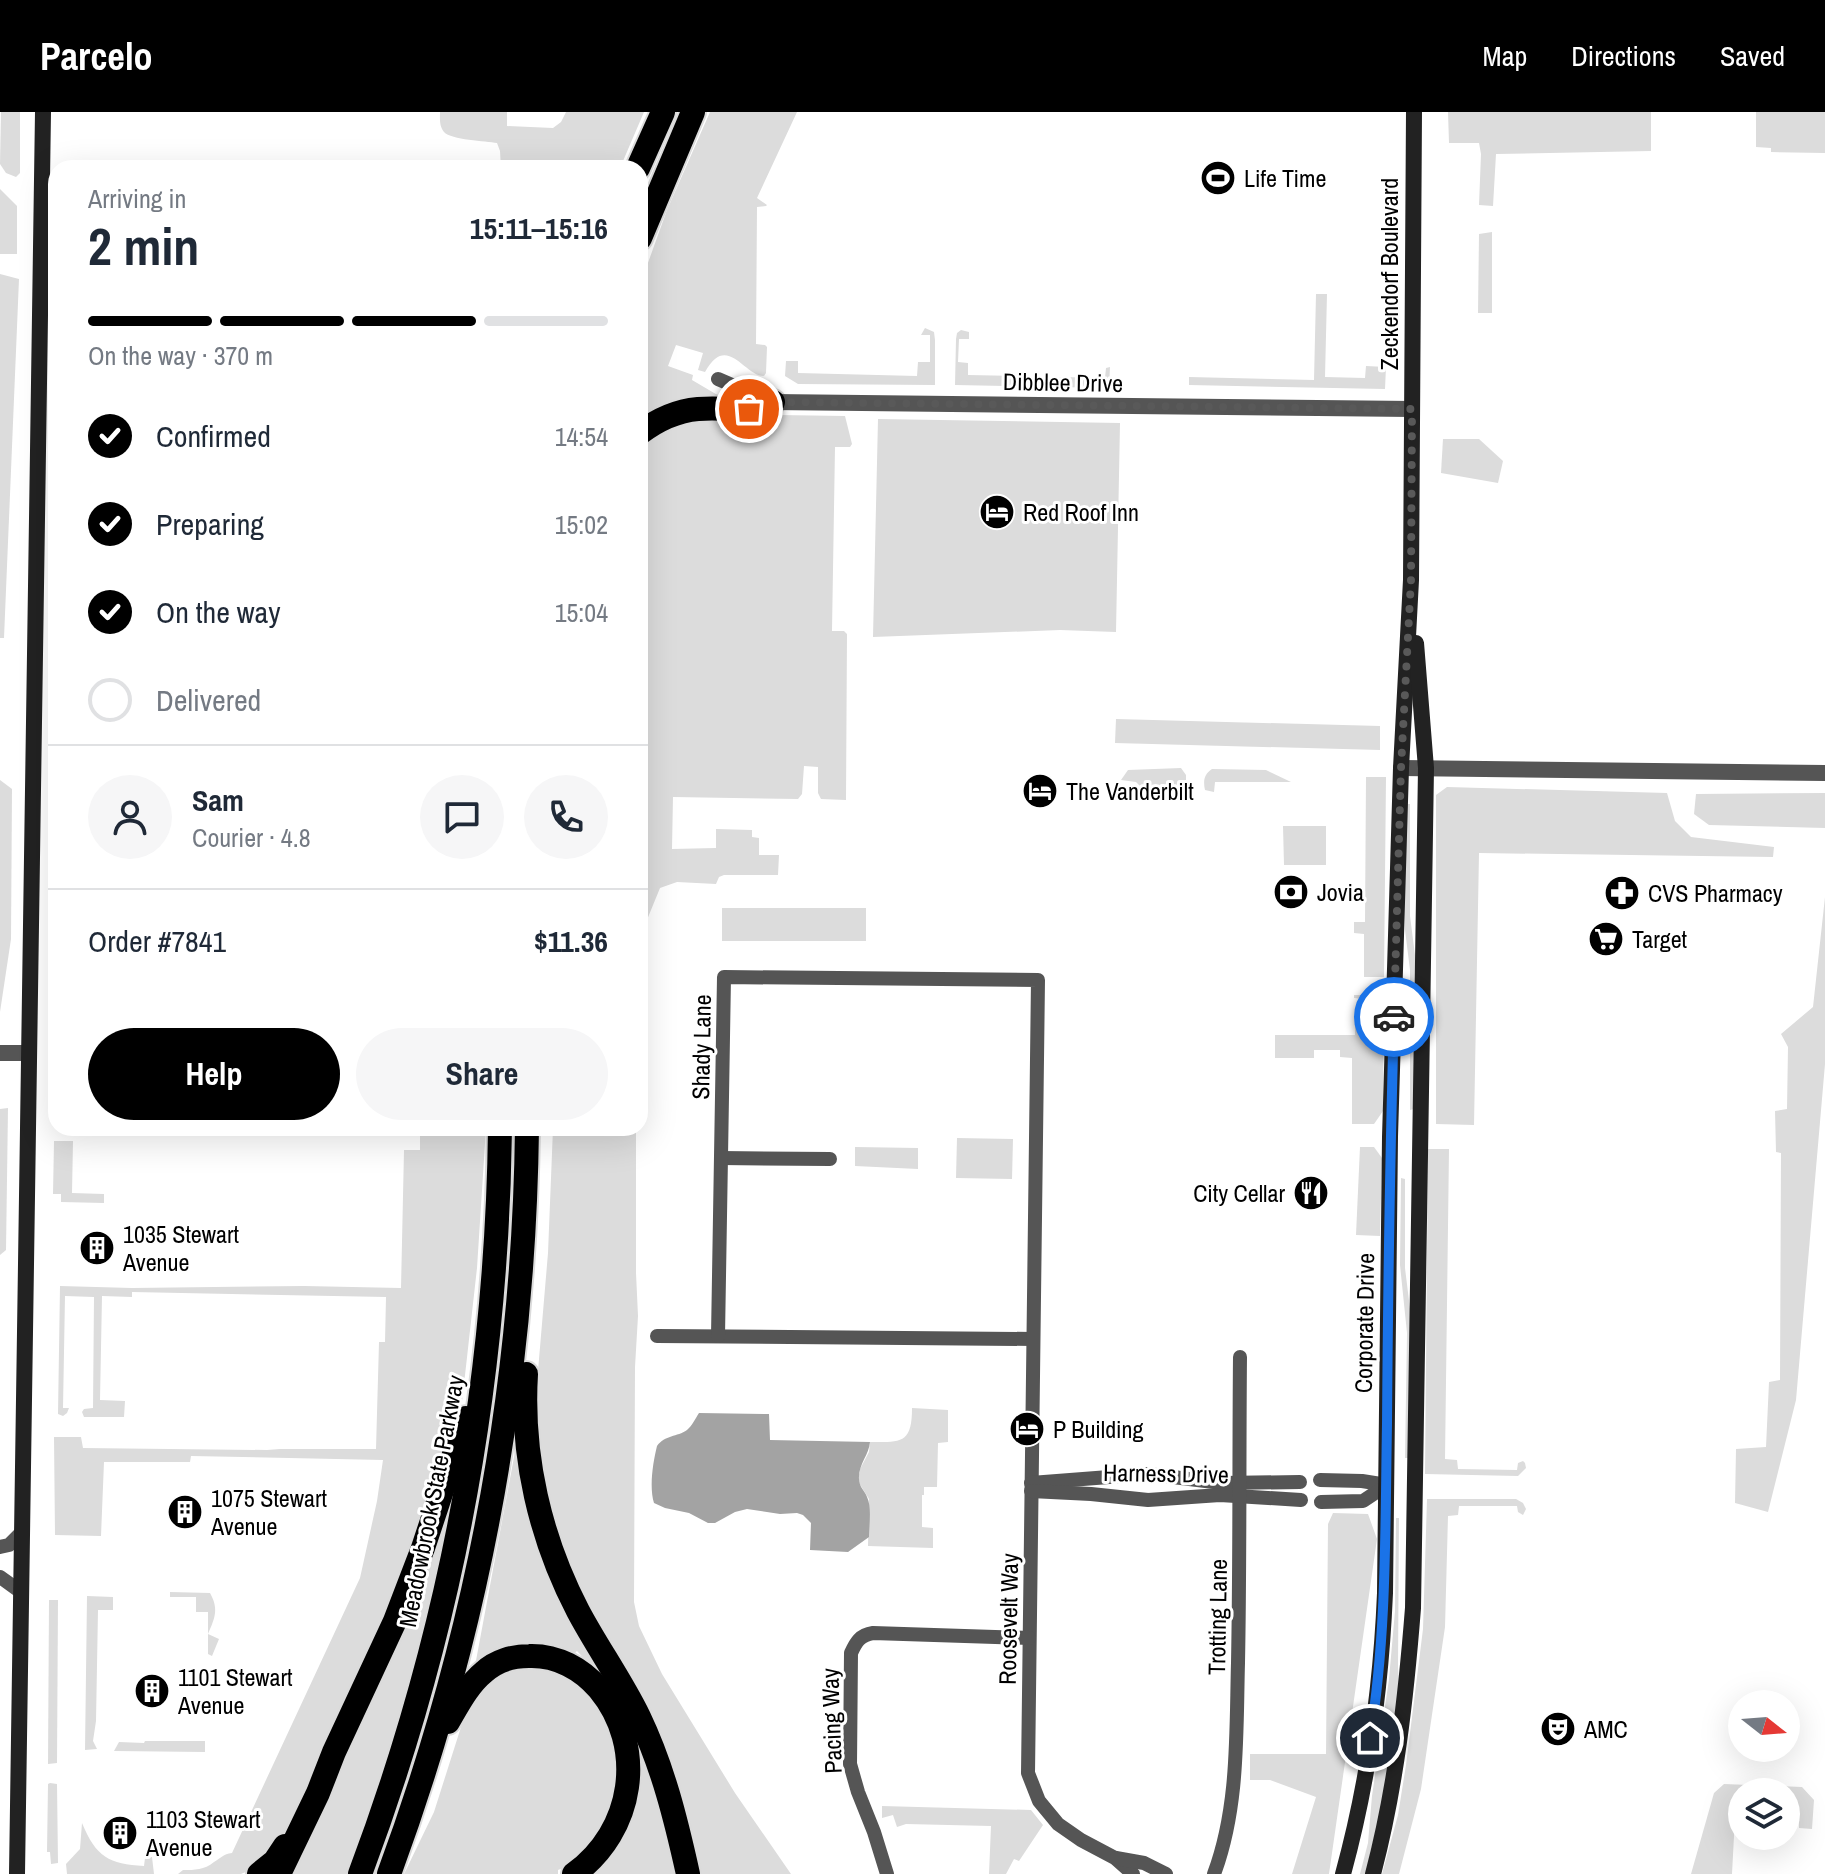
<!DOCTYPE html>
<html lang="en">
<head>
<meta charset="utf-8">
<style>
  :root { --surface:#fff; --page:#f6f6f7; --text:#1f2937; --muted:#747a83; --line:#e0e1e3; --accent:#000 }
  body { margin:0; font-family:"Archivo Narrow",sans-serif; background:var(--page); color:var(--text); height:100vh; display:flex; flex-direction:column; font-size:30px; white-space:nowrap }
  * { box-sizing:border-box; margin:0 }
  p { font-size:26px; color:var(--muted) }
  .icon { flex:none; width:44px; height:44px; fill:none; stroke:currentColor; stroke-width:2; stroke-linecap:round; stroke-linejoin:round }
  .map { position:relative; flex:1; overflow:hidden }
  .panel { position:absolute; left:48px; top:48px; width:600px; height:976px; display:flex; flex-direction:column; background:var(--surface); border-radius:24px; box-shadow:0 8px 32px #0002 }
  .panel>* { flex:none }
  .needle { width:52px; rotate:107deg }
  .buttons { position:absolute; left:1728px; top:1578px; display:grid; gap:16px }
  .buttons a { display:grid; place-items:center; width:72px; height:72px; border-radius:50%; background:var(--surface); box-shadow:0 8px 32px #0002; font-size:40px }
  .pin { position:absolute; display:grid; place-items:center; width:68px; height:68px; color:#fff; margin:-34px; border:4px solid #fff; border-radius:50%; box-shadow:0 2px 8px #0007 }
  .courier { position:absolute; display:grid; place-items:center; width:80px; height:80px; margin:-40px; border:6px solid #1a73e8; border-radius:50%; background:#fff; color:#222; box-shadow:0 2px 10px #0007 }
  .head em { font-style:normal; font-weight:800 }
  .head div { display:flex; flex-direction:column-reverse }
  .head { display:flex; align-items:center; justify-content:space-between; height:136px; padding:0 40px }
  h1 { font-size:52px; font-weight:800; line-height:60px }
  .bar { display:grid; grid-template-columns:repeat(4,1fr); gap:12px 8px; align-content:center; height:96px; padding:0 40px }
  .bar i { height:10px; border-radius:6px; background:var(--line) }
  .bar .selected { background:var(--accent) }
  .bar p { grid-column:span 4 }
  .line { display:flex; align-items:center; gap:20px; padding:0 40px; border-top:2px solid var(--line) }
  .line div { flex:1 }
  .round { display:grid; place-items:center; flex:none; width:84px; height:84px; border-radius:42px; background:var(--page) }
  ol { padding:0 40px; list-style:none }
  li { display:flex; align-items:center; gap:24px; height:88px }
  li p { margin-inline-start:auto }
  li .icon { padding:8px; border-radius:50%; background:var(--accent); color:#fff; stroke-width:4 }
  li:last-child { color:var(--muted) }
  li i { width:44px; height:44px; border:4px solid var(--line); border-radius:50% }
  .button { display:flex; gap:16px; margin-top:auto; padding:16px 40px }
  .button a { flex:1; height:92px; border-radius:48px; background:var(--accent); color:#fff; font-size:32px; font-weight:800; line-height:92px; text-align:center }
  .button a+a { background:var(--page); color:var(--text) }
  header { display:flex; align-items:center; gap:48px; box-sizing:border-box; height:112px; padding:0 40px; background:var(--accent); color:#fff }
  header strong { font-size:38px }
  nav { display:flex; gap:44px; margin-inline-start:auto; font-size:28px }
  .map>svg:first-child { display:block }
  .green { fill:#dcdcdc }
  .water { fill:#a3a3a3 }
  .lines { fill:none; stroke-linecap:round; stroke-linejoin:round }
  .motorway-casing { stroke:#dbdbdb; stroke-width:28 }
  .minor { stroke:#555; stroke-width:14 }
  .tertiary { stroke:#555; stroke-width:16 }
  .secondary { stroke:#222; stroke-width:16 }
  .motorway { stroke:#000; stroke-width:24 }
  .done { stroke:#595959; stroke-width:8; stroke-dasharray:0 14.4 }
  .route { stroke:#1a73e8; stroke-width:10 }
  .labels { text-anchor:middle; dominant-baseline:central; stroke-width:6; stroke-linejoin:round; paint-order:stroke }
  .poi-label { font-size:24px; fill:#000; stroke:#fff; text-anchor:start }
  .street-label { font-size:24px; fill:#000; stroke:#fff }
</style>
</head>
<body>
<header>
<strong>Parcelo</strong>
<nav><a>Map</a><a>Directions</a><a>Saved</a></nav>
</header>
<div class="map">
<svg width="1825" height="1762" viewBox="0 0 1825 1762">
  <rect width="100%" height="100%" fill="#fff"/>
  <g class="green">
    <polygon points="1,0 20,0 20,61 16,65 6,61 0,52"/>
    <path d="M440,0H507V14L553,16L561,10L566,0H644L620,56H501L500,39L497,31C486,29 451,28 444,20C439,14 440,6 440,0Z"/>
    <path d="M710,0H797L757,86L767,93L766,94L757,95L756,232L765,233L767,235L766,261L764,264C744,264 727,220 705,260L698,258L703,241L676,233L668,254L693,263L692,268L726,288L640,315V173L667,98Z"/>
    <polygon points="1448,0 1651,0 1651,39 1496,42 1493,94 1479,93 1481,42 1479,31 1449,31"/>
    <polygon points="1756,0 1825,0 1825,41 1771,40 1771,36 1756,35"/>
    <polygon points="0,77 17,94 17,142 0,142"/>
    <polygon points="1492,120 1492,201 1478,201 1479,122"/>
    <polygon points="0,162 19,167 4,526 0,526"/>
    <polygon points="1316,182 1327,182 1325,265 1365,266 1366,254 1386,255 1385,277 1189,273 1189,265 1314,268"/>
    <polygon points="925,216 934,220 935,228 935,273 798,272 785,264 786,249 798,249 798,261 917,264 918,250 930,250 930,223 921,223"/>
    <polygon points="961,218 969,220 969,227 959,227 958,250 968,251 968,263 1105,266 1106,256 1110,255 1109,276 955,273 956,227 957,221"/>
    <polygon points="713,302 845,304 852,332 850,335 835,335 832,519 844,519 847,522 846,688 821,687 818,681 818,655 804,654 802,682 798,687 673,685 672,737 716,736 716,717 752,718 752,725 759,726 759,743 779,743 778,763 724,763 719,765 716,772 677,770 660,776 642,820 640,829 640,333 650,323"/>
    <polygon points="878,307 1120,311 1116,520 1060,518 873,525"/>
    <polygon points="1443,327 1479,327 1503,349 1498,371 1441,361"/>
    <polygon points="1116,607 1380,614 1380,638 1115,631"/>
    <polygon points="1181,656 1186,663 1186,681 1183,684 1181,682 1180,674 1140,674 1136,670 1121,668 1128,658"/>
    <path d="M1212,657L1266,658L1291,670H1215L1214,680L1205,678C1203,669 1204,662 1212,657Z"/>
    <polygon points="1366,665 1386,665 1384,865 1364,865 1364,822 1354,821 1354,810 1365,810"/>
    <polygon points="0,668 12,677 11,827 0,900"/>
    <polygon points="1447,675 1667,681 1675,709 1691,725 1774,735 1773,745 1479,741 1474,1013 1436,1012 1436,683"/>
    <polygon points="1825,681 1825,716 1709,713 1694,702 1696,682"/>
    <polygon points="1406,692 1410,692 1410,804 1415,843 1414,997 1410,998 1410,858 1405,818 1404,787"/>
    <polygon points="1283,714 1326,714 1326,753 1284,753"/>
    <polygon points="1825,785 1825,952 1796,1288 1768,1400 1735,1391 1736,1337 1766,1335 1769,1270 1780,1268 1781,1041 1776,1040 1775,999 1787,997 1788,935 1781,922 1813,895"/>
    <rect x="722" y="796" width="144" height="33"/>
    <path d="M1354,883C1366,883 1375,882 1384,891L1383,999L1374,1012H1352V946L1340,945V938H1314V946H1275V923H1355V909H1364V887L1354,886Z"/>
    <polygon points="8,996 6,1138 0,1143 0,997"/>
    <path d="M420,1016H486L477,1156L462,1290L453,1337L430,1400L285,1729L248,1759L241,1762H178L183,1758C195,1758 204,1758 214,1750C221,1746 223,1742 232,1741L360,1466L377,1389L383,1348L191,1344L190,1350H104L101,1424L55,1423L54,1325H81L83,1336L267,1338L280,1337H376L379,1230H385L386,1185L132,1180V1185L102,1184L100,1288L125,1289L124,1305H84L82,1300L84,1297L93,1296L94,1185L65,1184L63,1296H69L67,1301L63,1304L58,1302L60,1174L132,1176L304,1174L401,1176L404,1038H420Z"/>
    <polygon points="553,1016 636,1016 636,1161 638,1204 635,1255 634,1490 639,1514 662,1562 735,1681 791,1762 698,1762 575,1474 551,1409 534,1306 548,1141"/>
    <polygon points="957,1026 1013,1027 1012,1067 956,1066"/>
    <polygon points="54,1029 73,1029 72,1081 104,1082 104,1091 61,1090 61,1082 53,1082"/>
    <polygon points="855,1035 918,1036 918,1057 855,1054"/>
    <polygon points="1360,1035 1374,1035 1382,1046 1380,1124 1356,1123"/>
    <polygon points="1428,1037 1449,1037 1445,1347 1457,1348 1458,1357 1517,1358 1518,1351 1523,1349 1525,1351 1526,1356 1518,1364 1425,1362"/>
    <polygon points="1401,1066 1405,1067 1405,1156 1411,1205 1409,1346 1405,1346 1407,1221 1400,1153"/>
    <path d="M912,1296L948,1298V1330L938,1331L937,1375H924V1383H922V1415L933,1416V1436L868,1434L869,1387L859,1371V1363L860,1357L869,1340L870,1330C901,1330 912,1332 912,1296Z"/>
    <polygon points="517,1329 528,1370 642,1620 684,1762 588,1762 633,1694 604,1568 577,1539 571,1545 475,1554"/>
    <polygon points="1427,1387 1516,1387 1523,1391 1526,1397 1523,1403 1518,1400 1517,1394 1459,1394 1458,1403 1448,1404 1445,1515 1421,1677 1399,1762 1382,1762 1398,1703 1406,1653 1423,1517"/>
    <polygon points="1333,1401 1368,1402 1377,1427 1329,1762 1292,1762 1316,1685 1270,1668 1250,1668 1250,1642 1326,1642 1328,1412"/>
    <polygon points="1396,1406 1399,1406 1398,1556 1400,1583 1383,1689 1365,1762 1360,1762 1368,1731 1372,1684 1389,1567 1395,1499"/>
    <path d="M442,1411L446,1412C427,1532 388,1647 350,1762H287Z"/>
    <path d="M170,1480L210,1481C219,1497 215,1506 208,1522L219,1527L212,1544L208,1542V1500H196V1485H170Z"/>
    <polygon points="87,1484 113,1485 113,1498 98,1498 96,1609 93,1629 97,1637 85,1638"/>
    <polygon points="49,1488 58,1488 57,1651 48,1652"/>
    <polygon points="532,1549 582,1566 619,1624 620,1693 566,1760 563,1756 558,1758 558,1762 404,1762 434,1700 468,1593 485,1569 507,1554"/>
    <polygon points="145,1629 205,1629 205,1640 114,1639 119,1630 144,1631"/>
    <polygon points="50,1671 57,1672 58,1751 51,1752 50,1740 47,1740 48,1672"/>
    <polygon points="1724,1672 1802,1675 1814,1688 1812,1717 1799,1716 1799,1707 1786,1707 1786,1680 1742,1680 1742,1705 1735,1705 1732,1762 1691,1762 1714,1681"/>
    <polygon points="882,1694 1031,1698 1043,1713 1019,1749 1014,1747 1006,1762 989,1762 991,1714 906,1712 897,1715 893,1703 882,1706"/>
    <path d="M82,1711C96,1745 109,1752 144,1754L145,1746L152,1745L154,1762H67L66,1752L80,1737Z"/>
  </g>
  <path class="water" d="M699,1301L769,1302L770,1328L870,1330C869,1343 858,1353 859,1367C859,1375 865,1379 867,1385C872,1395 869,1414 869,1425L848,1440L810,1438L811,1411L803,1403L797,1401L780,1402L747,1397L735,1400L715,1411H708L689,1401L665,1396L654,1391C649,1375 653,1350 657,1334C665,1323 677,1325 687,1318C692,1314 695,1307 699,1301Z"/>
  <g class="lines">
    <defs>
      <g id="motorway">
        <polyline points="638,56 663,0"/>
        <polyline points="640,126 693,0"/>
        <path d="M640,321C657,308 676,299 698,297C726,295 744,301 773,290"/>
        <path d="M526,1262C521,1344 540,1426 578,1499C597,1535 621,1568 639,1605C663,1655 676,1708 688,1762"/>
        <path d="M448,1610C458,1593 468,1573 484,1560C496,1549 513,1544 529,1544C557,1543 582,1557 599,1577C647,1635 634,1719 574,1762"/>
        <polyline points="259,1762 275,1749 285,1734"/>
        <polyline points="279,1762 318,1681 334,1640 395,1509 423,1436 466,1306"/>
        <path d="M360,1762C450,1523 497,1271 500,1016"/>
        <path d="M389,1762C478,1521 524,1273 527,1016"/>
      </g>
    </defs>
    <use href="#motorway" class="motorway-casing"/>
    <g class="minor">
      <polyline points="718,267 769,289"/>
      <polyline points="721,1046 830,1047"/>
      <polyline points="657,1224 1033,1227"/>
      <polyline points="718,1224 724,865 1038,868 1028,1661 1039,1689 1058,1712 1081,1728 1115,1746 1133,1762"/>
      <polyline points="1320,1368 1362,1369 1387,1373"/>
      <polyline points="1031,1371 1148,1362 1222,1371 1300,1370"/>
      <polyline points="1031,1379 1091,1382 1148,1388 1220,1383 1301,1388"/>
      <polyline points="1321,1390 1363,1389 1387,1373"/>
      <polyline points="0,1435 9,1433 22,1420"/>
      <polyline points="0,1465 21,1480"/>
      <polyline points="1116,1746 1144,1751 1166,1762"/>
      <path d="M887,1762L874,1720L858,1680L850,1652L851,1541C856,1530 860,1523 873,1521L1029,1526"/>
      <path d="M1214,1762C1239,1695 1236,1621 1238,1551C1240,1449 1239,1347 1240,1245"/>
    </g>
    <g class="tertiary">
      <polyline points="773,290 1412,297"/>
      <polyline points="1401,656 1825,661"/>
      <polyline points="0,941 29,941"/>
    </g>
    <g class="secondary">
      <polyline points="17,1762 43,0"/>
      <path d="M1343,1762C1368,1671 1381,1576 1385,1481L1390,1025L1401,656L1411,468L1414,0"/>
      <path d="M1373,1762C1396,1675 1406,1585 1413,1496L1426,656L1416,531"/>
    </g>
    <use href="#motorway" class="motorway"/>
  </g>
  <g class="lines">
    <polyline class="done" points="749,297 773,290 1412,297 1411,468 1401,656 1394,905"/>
    <path class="route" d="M1370,1626C1387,1522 1385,1417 1387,1312C1388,1176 1390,1041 1394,905"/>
  </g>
  <defs>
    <symbol id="stadium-disc" viewBox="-11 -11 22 22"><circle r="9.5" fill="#000" stroke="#fff"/><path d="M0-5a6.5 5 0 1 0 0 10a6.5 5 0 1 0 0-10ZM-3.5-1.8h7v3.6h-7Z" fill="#fff"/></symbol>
    <symbol id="hotel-disc" viewBox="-11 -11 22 22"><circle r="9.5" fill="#000" stroke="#fff"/><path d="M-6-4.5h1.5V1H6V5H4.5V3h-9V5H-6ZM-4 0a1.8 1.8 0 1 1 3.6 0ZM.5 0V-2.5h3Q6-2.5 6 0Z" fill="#fff"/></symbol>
    <symbol id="bank-disc" viewBox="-11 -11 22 22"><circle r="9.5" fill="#000" stroke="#fff"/><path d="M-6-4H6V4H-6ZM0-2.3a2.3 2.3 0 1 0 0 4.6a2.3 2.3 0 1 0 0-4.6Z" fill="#fff"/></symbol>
    <symbol id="pharmacy-disc" viewBox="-11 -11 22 22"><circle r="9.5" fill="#000" stroke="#fff"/><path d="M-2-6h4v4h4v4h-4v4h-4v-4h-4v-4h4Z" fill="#fff"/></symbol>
    <symbol id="supermarket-disc" viewBox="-11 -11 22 22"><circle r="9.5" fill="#000" stroke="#fff"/><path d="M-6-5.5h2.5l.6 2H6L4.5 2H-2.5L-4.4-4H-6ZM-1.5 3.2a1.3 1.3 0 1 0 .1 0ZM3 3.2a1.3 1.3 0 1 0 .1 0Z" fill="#fff"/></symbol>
    <symbol id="restaurant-disc" viewBox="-11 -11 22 22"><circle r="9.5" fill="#000" stroke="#fff"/><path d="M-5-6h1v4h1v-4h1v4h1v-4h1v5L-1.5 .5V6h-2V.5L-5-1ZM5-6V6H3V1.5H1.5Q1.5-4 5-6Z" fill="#fff"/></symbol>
    <symbol id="building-disc" viewBox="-11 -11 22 22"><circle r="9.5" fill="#000" stroke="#fff"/><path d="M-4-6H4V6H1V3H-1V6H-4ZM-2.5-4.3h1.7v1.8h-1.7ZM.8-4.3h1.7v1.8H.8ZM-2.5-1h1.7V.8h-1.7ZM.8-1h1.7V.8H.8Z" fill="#fff"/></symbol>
    <symbol id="theatre-disc" viewBox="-11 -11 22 22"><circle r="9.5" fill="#000" stroke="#fff"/><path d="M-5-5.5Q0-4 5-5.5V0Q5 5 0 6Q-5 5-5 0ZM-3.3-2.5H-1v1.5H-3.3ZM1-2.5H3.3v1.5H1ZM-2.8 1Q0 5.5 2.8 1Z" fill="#fff"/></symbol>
  </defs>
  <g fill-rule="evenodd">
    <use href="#stadium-disc" x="1198" y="46" width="40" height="40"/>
    <use href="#hotel-disc" x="977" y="380" width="40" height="40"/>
    <use href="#hotel-disc" x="1020" y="659" width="40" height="40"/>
    <use href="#bank-disc" x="1271" y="760" width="40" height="40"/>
    <use href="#pharmacy-disc" x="1602" y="761" width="40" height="40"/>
    <use href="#supermarket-disc" x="1586" y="807" width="40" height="40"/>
    <use href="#restaurant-disc" x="1291" y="1061" width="40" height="40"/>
    <use href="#building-disc" x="77" y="1116" width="40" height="40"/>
    <use href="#hotel-disc" x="1007" y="1297" width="40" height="40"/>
    <use href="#building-disc" x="165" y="1380" width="40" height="40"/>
    <use href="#building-disc" x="132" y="1559" width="40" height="40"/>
    <use href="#theatre-disc" x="1538" y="1597" width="40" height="40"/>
    <use href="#building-disc" x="100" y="1701" width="40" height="40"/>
  </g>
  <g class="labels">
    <g class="poi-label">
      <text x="1244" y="66">Life Time</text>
      <text x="1023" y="400">Red Roof Inn</text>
      <text x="1066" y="679">The Vanderbilt</text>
      <text x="1317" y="780">Jovia</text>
      <text x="1648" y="781">CVS Pharmacy</text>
      <text x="1632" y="827">Target</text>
      <text x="1285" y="1081" text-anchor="end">City Cellar</text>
      <text x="123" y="1122">1035 Stewart<tspan x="123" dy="28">Avenue</tspan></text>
      <text x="1053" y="1317">P Building</text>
      <text x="211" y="1386">1075 Stewart<tspan x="211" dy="28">Avenue</tspan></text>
      <text x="178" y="1565">1101 Stewart<tspan x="178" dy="28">Avenue</tspan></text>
      <text x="1584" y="1617">AMC</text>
      <text x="146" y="1707">1103 Stewart<tspan x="146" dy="28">Avenue</tspan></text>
    </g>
    <g class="street-label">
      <text transform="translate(1389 162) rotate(-90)">Zeckendorf Boulevard</text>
      <text transform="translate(1063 270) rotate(1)">Dibblee Drive</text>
      <text transform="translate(701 935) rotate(-89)">Shady Lane</text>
      <text transform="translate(1364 1211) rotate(-89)">Corporate Drive</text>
      <text transform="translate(1166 1361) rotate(1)">Harness Drive</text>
      <text transform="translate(431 1389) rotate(-79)">Meadowbrook State Parkway</text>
      <text transform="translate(1217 1505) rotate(-89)">Trotting Lane</text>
      <text transform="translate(1008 1507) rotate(-89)">Roosevelt Way</text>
      <text transform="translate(831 1609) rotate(-92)">Pacing Way</text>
    </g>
  </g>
</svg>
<div class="buttons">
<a><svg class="needle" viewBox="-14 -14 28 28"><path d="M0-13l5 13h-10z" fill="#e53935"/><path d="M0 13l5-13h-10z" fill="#747a83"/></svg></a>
<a><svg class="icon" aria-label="layers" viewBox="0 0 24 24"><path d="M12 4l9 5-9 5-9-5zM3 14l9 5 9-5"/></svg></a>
</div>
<div class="pin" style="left:749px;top:297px;background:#ea580c"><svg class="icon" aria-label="bag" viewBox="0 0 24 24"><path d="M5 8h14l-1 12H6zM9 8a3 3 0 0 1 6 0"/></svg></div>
<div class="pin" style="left:1370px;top:1626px;background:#1f2937"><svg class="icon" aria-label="home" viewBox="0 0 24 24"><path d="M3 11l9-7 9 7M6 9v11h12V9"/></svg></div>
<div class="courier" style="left:1394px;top:905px"><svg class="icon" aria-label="car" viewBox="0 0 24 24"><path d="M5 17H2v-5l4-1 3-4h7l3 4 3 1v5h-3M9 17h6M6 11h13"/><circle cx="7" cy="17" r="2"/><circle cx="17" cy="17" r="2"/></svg></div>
<section class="panel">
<div class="head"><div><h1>2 min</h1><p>Arriving in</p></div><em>15:11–15:16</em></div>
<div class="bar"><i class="selected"></i><i class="selected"></i><i class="selected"></i><i></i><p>On the way · 370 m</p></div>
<ol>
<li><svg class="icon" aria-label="check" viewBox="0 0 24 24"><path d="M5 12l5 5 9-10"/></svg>Confirmed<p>14:54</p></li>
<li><svg class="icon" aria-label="check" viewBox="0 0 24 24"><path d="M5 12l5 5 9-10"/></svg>Preparing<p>15:02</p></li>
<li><svg class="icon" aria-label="check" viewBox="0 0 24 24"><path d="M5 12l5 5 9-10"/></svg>On the way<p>15:04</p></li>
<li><i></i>Delivered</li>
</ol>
<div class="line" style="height:144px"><a class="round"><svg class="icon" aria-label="person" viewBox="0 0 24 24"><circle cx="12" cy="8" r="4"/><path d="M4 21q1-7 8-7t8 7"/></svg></a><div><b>Sam</b><p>Courier · 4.8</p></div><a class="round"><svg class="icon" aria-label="chat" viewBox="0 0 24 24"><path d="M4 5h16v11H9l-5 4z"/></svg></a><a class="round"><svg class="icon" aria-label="phone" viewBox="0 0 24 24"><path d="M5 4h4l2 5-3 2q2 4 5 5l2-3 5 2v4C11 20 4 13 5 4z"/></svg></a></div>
<div class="line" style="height:104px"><div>Order #7841</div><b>$11.36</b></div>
<div class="button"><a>Help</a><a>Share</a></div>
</section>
</div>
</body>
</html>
